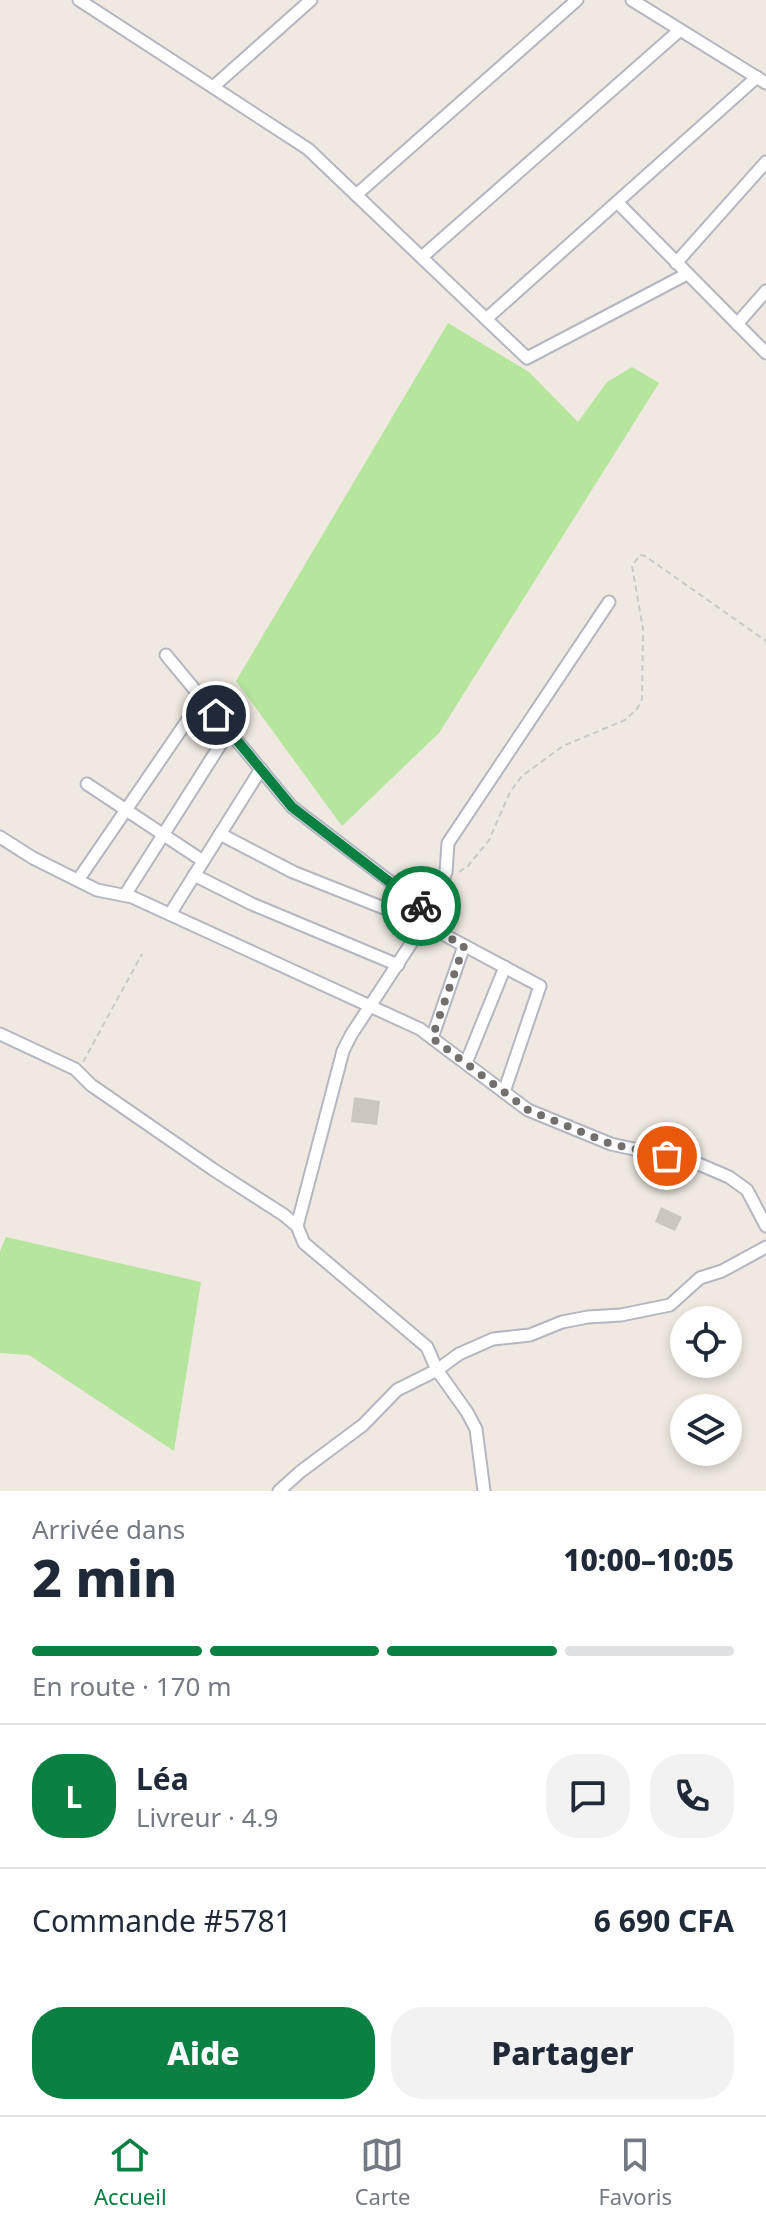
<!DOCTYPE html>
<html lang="fr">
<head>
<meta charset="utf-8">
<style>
  :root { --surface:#fff; --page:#f2f2f3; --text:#1f2937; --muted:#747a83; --line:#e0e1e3; --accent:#0b8043 }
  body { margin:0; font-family:"Noto Sans",sans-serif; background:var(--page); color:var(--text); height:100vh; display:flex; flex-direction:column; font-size:30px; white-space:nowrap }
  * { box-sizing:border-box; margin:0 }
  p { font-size:26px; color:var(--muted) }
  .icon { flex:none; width:44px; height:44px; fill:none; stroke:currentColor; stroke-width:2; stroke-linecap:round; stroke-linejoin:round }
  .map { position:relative; height:1491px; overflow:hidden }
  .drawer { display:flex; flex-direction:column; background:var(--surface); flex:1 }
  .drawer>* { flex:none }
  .buttons { position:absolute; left:670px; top:1306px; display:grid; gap:16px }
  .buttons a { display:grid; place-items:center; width:72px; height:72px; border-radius:50%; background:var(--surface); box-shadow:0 4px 12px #0003; font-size:40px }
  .pin { position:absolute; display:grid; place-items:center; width:68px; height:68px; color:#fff; margin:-34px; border:4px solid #fff; border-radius:50%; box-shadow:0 2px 8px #0007 }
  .courier { position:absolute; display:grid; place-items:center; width:80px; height:80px; margin:-40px; border:6px solid #0b8043; border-radius:50%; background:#fff; color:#222; box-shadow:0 2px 10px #0007 }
  .overview em { font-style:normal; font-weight:800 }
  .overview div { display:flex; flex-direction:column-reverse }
  .overview { display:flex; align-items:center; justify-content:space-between; height:136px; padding:0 32px }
  h1 { font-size:52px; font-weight:800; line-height:60px }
  .bar { display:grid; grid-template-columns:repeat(4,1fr); gap:12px 8px; align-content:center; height:96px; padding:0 32px }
  .bar i { height:10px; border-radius:6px; background:var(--line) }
  .bar .active { background:var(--accent) }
  .bar p { grid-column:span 4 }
  .line { display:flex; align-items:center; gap:20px; padding:0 32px; border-top:2px solid var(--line) }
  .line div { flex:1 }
  .round { display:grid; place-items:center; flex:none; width:84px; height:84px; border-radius:32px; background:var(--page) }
  .button { display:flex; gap:16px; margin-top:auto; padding:16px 32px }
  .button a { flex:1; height:92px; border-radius:32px; background:var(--accent); color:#fff; font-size:32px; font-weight:800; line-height:92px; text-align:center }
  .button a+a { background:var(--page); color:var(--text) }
  .tab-bar { display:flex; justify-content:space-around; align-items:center; height:112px; border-top:2px solid var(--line); background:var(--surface); font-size:22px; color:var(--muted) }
  .tab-bar a { display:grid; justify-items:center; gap:4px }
  .tab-bar .active { color:var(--accent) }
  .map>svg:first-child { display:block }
  .green { fill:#b6e59e }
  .building { fill:#cbc7bf }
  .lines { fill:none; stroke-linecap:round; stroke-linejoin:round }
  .minor-casing { stroke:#b4b7c1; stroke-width:15 }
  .path { stroke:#c9c9c9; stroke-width:2; stroke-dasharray:6 4; stroke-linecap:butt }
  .minor { stroke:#fff; stroke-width:11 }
  .done { stroke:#726f6d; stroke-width:8; stroke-dasharray:0 14.4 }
  .route { stroke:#0b8043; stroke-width:10 }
</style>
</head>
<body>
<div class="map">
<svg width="766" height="1491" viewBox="0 0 766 1491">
  <rect width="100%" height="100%" fill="#efe9e1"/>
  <g class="green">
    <polygon points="448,323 529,372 578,422 607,382 632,367 659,383 439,733 342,826 236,681"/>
    <polygon points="6,1237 201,1282 174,1451 29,1355 0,1353 0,1251"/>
  </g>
  <g class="building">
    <polygon points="354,1097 380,1101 377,1125 351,1122"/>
    <polygon points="661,1207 682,1217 675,1231 655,1222"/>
  </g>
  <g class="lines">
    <defs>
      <g id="minor">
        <polyline points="79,0 308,149 527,358 687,274"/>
        <polyline points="632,0 766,83"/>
        <polyline points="213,87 311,0"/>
        <polyline points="356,195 577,0"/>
        <polyline points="617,202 766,353"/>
        <polyline points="422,257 680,30"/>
        <polyline points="676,263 766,162"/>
        <polyline points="486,319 757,77"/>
        <polyline points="737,324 766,291"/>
        <polyline points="166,655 292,807 431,913"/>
        <polyline points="87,784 203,861"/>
        <polyline points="220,834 293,872 424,924 540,986 504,1092"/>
        <polyline points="0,837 33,858 97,890 132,897 420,1029 528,1110 611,1144 694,1162 729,1177 747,1190 766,1226"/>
        <polyline points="194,875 252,904 398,965"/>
        <polyline points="78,880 202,699"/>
        <polyline points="125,895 229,731"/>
        <polyline points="170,914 261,769"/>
        <polyline points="0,1034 75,1069 91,1085 214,1170 284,1215 297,1226 304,1243 427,1347 437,1370 467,1412 476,1429 484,1491"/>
        <polyline points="432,1038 464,946"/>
        <polyline points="466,1063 505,967"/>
        <polyline points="297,1226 343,1051 351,1035 431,913 446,872 448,843 609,602"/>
        <polyline points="279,1491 300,1472 363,1425 397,1390 437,1370 459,1354 493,1339 530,1335 562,1322 588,1317 621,1315 670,1305 700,1278 722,1271 766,1247"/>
      </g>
    </defs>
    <use href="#minor" class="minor-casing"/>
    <g class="path">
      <polyline points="459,872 468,866 489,840 510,792 522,776 563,746 625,720 637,709 642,699 643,629 632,566 640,555 645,556 766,641"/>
      <polyline points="83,1062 142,954"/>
    </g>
    <use href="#minor" class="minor"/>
  </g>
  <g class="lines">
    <polyline class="done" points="421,906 431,913 424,924 464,946 432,1038 528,1110 611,1144 667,1156"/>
    <polyline class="route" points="216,715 292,807 421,906"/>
  </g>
</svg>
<div class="buttons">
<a><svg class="icon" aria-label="locate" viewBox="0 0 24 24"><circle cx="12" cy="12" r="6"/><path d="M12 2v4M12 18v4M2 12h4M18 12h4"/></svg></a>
<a><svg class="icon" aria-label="layers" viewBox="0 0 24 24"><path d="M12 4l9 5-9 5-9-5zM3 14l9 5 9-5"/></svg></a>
</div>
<div class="pin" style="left:667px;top:1156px;background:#ea580c"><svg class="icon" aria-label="bag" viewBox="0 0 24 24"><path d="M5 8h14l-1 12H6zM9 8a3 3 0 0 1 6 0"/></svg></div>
<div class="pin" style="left:216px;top:715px;background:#1f2937"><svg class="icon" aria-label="home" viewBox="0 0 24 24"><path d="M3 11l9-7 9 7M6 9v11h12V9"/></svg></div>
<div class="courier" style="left:421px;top:906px"><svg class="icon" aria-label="bike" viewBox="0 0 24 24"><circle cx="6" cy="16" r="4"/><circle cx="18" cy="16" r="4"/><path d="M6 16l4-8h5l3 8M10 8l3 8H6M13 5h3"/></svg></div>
</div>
<section class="drawer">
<div class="overview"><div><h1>2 min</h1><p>Arrivée dans</p></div><em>10:00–10:05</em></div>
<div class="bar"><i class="active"></i><i class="active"></i><i class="active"></i><i></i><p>En route · 170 m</p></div>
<div class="line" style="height:144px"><b class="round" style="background:var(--accent);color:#fff">L</b><div><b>Léa</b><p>Livreur · 4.9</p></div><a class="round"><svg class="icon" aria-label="chat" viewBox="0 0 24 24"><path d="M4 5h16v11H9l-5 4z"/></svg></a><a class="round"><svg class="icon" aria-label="phone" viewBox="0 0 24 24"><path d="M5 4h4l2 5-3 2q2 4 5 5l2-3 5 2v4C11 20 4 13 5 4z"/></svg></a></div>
<div class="line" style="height:104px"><div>Commande #5781</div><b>6 690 CFA</b></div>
<div class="button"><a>Aide</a><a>Partager</a></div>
</section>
<nav class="tab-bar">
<a class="active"><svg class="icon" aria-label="home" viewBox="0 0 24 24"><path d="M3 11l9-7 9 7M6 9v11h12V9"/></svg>Accueil</a>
<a><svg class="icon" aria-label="map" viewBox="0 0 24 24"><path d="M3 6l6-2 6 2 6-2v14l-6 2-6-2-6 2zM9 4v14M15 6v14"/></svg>Carte</a>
<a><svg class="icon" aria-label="saved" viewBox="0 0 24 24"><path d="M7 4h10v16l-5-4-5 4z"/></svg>Favoris</a>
</nav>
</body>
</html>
